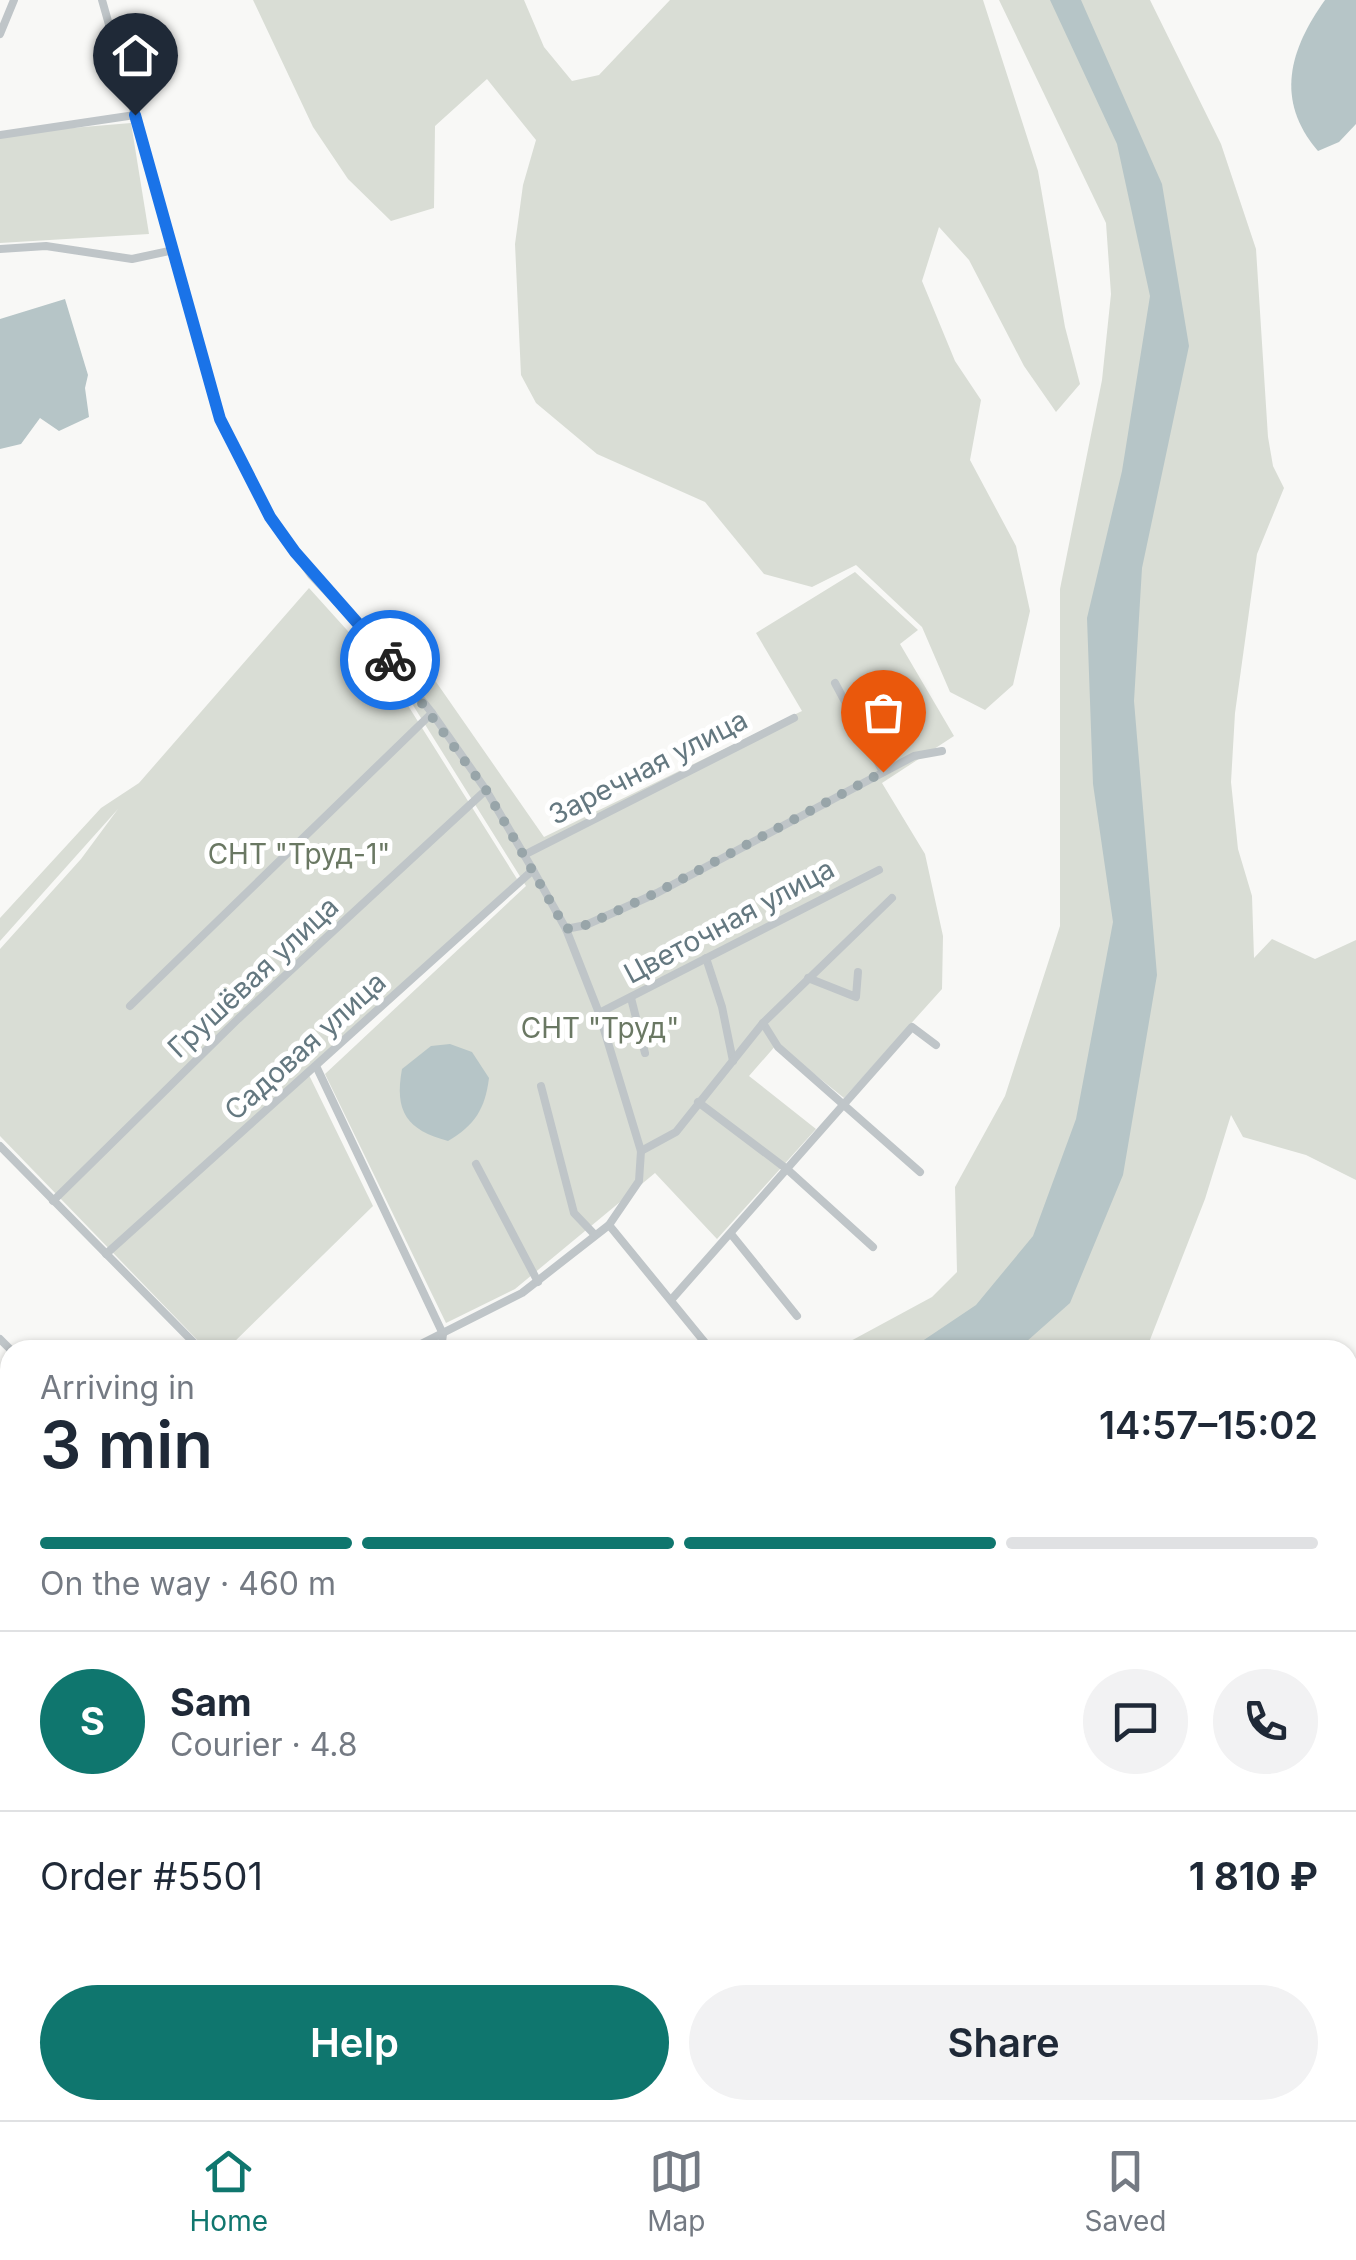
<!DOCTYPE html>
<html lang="en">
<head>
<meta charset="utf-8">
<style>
  :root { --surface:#fff; --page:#f2f2f3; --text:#1f2937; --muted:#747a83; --line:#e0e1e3; --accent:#0f766e }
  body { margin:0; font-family:Inter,sans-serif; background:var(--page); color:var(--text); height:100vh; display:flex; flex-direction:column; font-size:38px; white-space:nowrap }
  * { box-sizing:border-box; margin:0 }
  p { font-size:32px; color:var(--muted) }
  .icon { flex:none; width:55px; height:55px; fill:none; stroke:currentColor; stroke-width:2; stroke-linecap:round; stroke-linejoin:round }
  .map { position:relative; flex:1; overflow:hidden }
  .sheet { position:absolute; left:0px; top:1340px; width:1358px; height:780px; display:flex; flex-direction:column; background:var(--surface); border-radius:30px 30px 0 0; box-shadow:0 2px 8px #0004 }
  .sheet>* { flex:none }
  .pin { position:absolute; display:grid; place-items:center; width:85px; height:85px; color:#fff; margin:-102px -42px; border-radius:50% 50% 50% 0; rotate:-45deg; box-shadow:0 0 10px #0007 }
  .pin .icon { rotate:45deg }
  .courier { position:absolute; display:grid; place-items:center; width:100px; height:100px; margin:-50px; border:8px solid #1a73e8; border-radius:50%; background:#fff; color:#222; box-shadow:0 2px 12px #0007 }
  .overview em { font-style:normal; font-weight:600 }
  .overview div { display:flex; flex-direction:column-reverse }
  .overview { display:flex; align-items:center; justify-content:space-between; height:170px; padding:0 40px }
  h1 { font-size:65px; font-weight:600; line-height:75px }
  .bar { display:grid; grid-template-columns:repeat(4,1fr); gap:15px 10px; align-content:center; height:120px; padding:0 40px }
  .bar i { height:12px; border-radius:8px; background:var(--line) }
  .bar .on { background:var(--accent) }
  .bar p { grid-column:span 4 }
  .line { display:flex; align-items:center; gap:25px; padding:0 40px; border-top:2px solid var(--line) }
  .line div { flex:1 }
  .round { display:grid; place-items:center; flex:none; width:105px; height:105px; border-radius:52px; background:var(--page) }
  .cta { display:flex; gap:20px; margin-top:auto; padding:20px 40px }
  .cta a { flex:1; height:115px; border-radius:60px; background:var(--accent); color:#fff; font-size:40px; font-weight:600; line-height:115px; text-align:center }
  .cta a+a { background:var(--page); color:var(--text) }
  .dock { display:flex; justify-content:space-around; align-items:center; height:140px; border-top:2px solid var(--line); background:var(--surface); font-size:28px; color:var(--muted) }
  .dock a { display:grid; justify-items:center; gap:5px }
  .dock .on { color:var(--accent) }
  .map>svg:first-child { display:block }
  .green { fill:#d9ddd5 }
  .water { fill:#b6c5c7 }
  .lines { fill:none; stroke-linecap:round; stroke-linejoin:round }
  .minor { stroke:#bfc5c8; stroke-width:8 }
  .done { stroke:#98a5a9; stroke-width:10; stroke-dasharray:0 18 }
  .route { stroke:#1a73e8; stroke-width:12 }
  .labels { text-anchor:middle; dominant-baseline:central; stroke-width:10; stroke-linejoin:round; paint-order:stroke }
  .street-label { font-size:28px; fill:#647880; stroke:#fff }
  .park-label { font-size:28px; fill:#6a7863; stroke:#fff }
</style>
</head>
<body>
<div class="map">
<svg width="1356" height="2120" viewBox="0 0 1356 2120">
  <rect width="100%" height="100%" fill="#f8f8f6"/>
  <g class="green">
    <polygon points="253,0 524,0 544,47 572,81 599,75 670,0 983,0 1038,171 1065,327 1080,384 1056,412 1024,366 969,260 939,227 922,281 955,361 981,400 970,460 1016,546 1030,611 1013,685 985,710 950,692 922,627 856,565 812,587 764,574 705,502 597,454 536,403 521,375 515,244 523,185 536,140 487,79 435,126 434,208 391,221 348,179 313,127"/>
    <polygon points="999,0 1150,0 1221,144 1256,249 1268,437 1273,466 1284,488 1257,554 1235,713 1231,782 1238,849 1252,896 1254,958 1272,939 1315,959 1356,940 1356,1180 1306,1155 1243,1137 1231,1115 1205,1199 1146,1350 834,1350 932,1297 957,1272 955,1187 1005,1096 1060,926 1060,589 1102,380 1111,294 1106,223"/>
    <polygon points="131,123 149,234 0,243 0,134"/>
    <polygon points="855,572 918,630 900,644 954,736 882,783 925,854 943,936 942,989 844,1098 777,1044 749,1076 816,1129 717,1239 655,1173 515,1289 446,1323 325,1074 526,886 391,670 418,656 544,837 802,711 756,633"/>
    <polygon points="309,588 374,660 407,704 517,879 309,1075 373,1206 226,1350 207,1350 0,1136 0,949 81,859 118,809 0,941 0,918 101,808 139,783"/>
    <polygon points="0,1909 10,1918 10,2110 92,2110 87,2120 0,2120"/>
    <polygon points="161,2110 405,2110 399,2120 154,2120"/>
    <polygon points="1070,2110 1256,2110 1237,2120 1056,2120"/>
  </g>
  <g class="water">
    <polygon points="1050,0 1081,0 1162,184 1189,346 1142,568 1134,701 1157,975 1123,1175 1070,1303 1017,1350 909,1350 976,1305 1033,1236 1076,1119 1113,922 1093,784 1087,618 1122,471 1150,296 1117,144"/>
    <path d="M1325,0H1356V124L1339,142L1318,151C1274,100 1290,49 1325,0Z"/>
    <polygon points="65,299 88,375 85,388 89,417 59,431 40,418 21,444 0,449 0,319"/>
    <path d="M450,1044L472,1052L489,1078C485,1109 475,1125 448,1141C407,1130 394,1112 402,1069L431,1046Z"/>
  </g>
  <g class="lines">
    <g class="minor">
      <polyline points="102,0 221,419 270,517 311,575 384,652 432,713 486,790 533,870 566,929 599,1013 641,1151 639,1181 609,1225 522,1293 409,1350"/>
      <polyline points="0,34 14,0"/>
      <polyline points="0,135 135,115"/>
      <polyline points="0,249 46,246 132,259 174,250"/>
      <polyline points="835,683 883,772"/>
      <polyline points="524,855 794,718"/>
      <polyline points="566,929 586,925 657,893 914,756 942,751"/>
      <polyline points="706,958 722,1007 733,1061"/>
      <polyline points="808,978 856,997 858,972"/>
      <polyline points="631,998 645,1053"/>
      <polyline points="130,1006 432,713"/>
      <polyline points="599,1013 879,870"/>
      <polyline points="763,1023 778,1047 920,1172"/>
      <polyline points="317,1068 443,1334 441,1350"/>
      <polyline points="541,1086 574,1213 595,1235"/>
      <polyline points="698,1102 788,1170 873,1247"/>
      <polyline points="0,1146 201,1350"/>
      <polyline points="641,1151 676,1132 763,1023 892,898"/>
      <polyline points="476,1164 538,1282"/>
      <polyline points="53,1201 238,1019 486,790"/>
      <polyline points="609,1225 711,1350"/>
      <polyline points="731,1234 797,1316"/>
      <polyline points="106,1254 533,870"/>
      <polyline points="672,1299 912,1027 936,1045"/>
      <polyline points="0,1339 11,1350"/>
      <polyline points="0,1527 10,1537"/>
      <polyline points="0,1727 10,1737"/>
      <polyline points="0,1861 10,1858"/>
      <polyline points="0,1902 10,1911"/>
      <polyline points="0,2096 10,2105"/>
      <polyline points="16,2110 27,2120"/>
    </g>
  </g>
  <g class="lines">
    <polyline class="done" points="390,660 486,790 566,929 586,925 656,893 883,772"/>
    <polyline class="route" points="135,115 220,419 270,517 295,552 390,660"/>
  </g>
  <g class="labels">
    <g class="street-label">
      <text transform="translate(648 767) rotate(-27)">Заречная улица</text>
      <text transform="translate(729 921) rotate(-28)">Цветочная улица</text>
      <text transform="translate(253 977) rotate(-43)">Грушёвая улица</text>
      <text transform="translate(305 1046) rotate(-42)">Садовая улица</text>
    </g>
    <g class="park-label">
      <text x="299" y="854">СНТ "Труд-1"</text>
      <text x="600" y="1028">СНТ "Труд"</text>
    </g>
  </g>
</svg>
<div class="pin" style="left:883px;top:772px;background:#ea580c"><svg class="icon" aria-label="bag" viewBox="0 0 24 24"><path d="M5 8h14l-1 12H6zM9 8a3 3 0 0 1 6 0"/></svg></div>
<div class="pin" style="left:135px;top:115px;background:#1f2937"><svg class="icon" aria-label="home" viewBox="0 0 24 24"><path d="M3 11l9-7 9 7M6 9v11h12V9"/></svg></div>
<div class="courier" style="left:390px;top:660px"><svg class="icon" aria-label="bike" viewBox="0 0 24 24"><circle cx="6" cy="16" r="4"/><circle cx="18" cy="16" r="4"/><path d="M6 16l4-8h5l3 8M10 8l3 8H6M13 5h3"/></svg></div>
<section class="sheet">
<div class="overview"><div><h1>3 min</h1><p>Arriving in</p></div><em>14:57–15:02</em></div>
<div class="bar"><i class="on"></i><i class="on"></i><i class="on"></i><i></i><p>On the way · 460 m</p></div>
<div class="line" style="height:180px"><b class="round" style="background:var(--accent);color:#fff">S</b><div><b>Sam</b><p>Courier · 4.8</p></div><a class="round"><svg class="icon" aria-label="chat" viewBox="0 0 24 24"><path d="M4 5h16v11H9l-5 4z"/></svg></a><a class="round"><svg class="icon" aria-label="phone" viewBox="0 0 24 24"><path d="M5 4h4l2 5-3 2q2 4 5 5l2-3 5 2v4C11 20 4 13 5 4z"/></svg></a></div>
<div class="line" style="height:130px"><div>Order #5501</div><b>1 810 ₽</b></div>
<div class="cta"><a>Help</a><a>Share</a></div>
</section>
</div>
<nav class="dock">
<a class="on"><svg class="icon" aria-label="home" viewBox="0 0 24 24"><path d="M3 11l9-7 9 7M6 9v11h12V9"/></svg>Home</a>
<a><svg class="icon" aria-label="map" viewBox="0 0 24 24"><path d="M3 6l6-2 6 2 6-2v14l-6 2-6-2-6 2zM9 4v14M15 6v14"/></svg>Map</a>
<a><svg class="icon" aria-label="saved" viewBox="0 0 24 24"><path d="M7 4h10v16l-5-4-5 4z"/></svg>Saved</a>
</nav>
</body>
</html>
